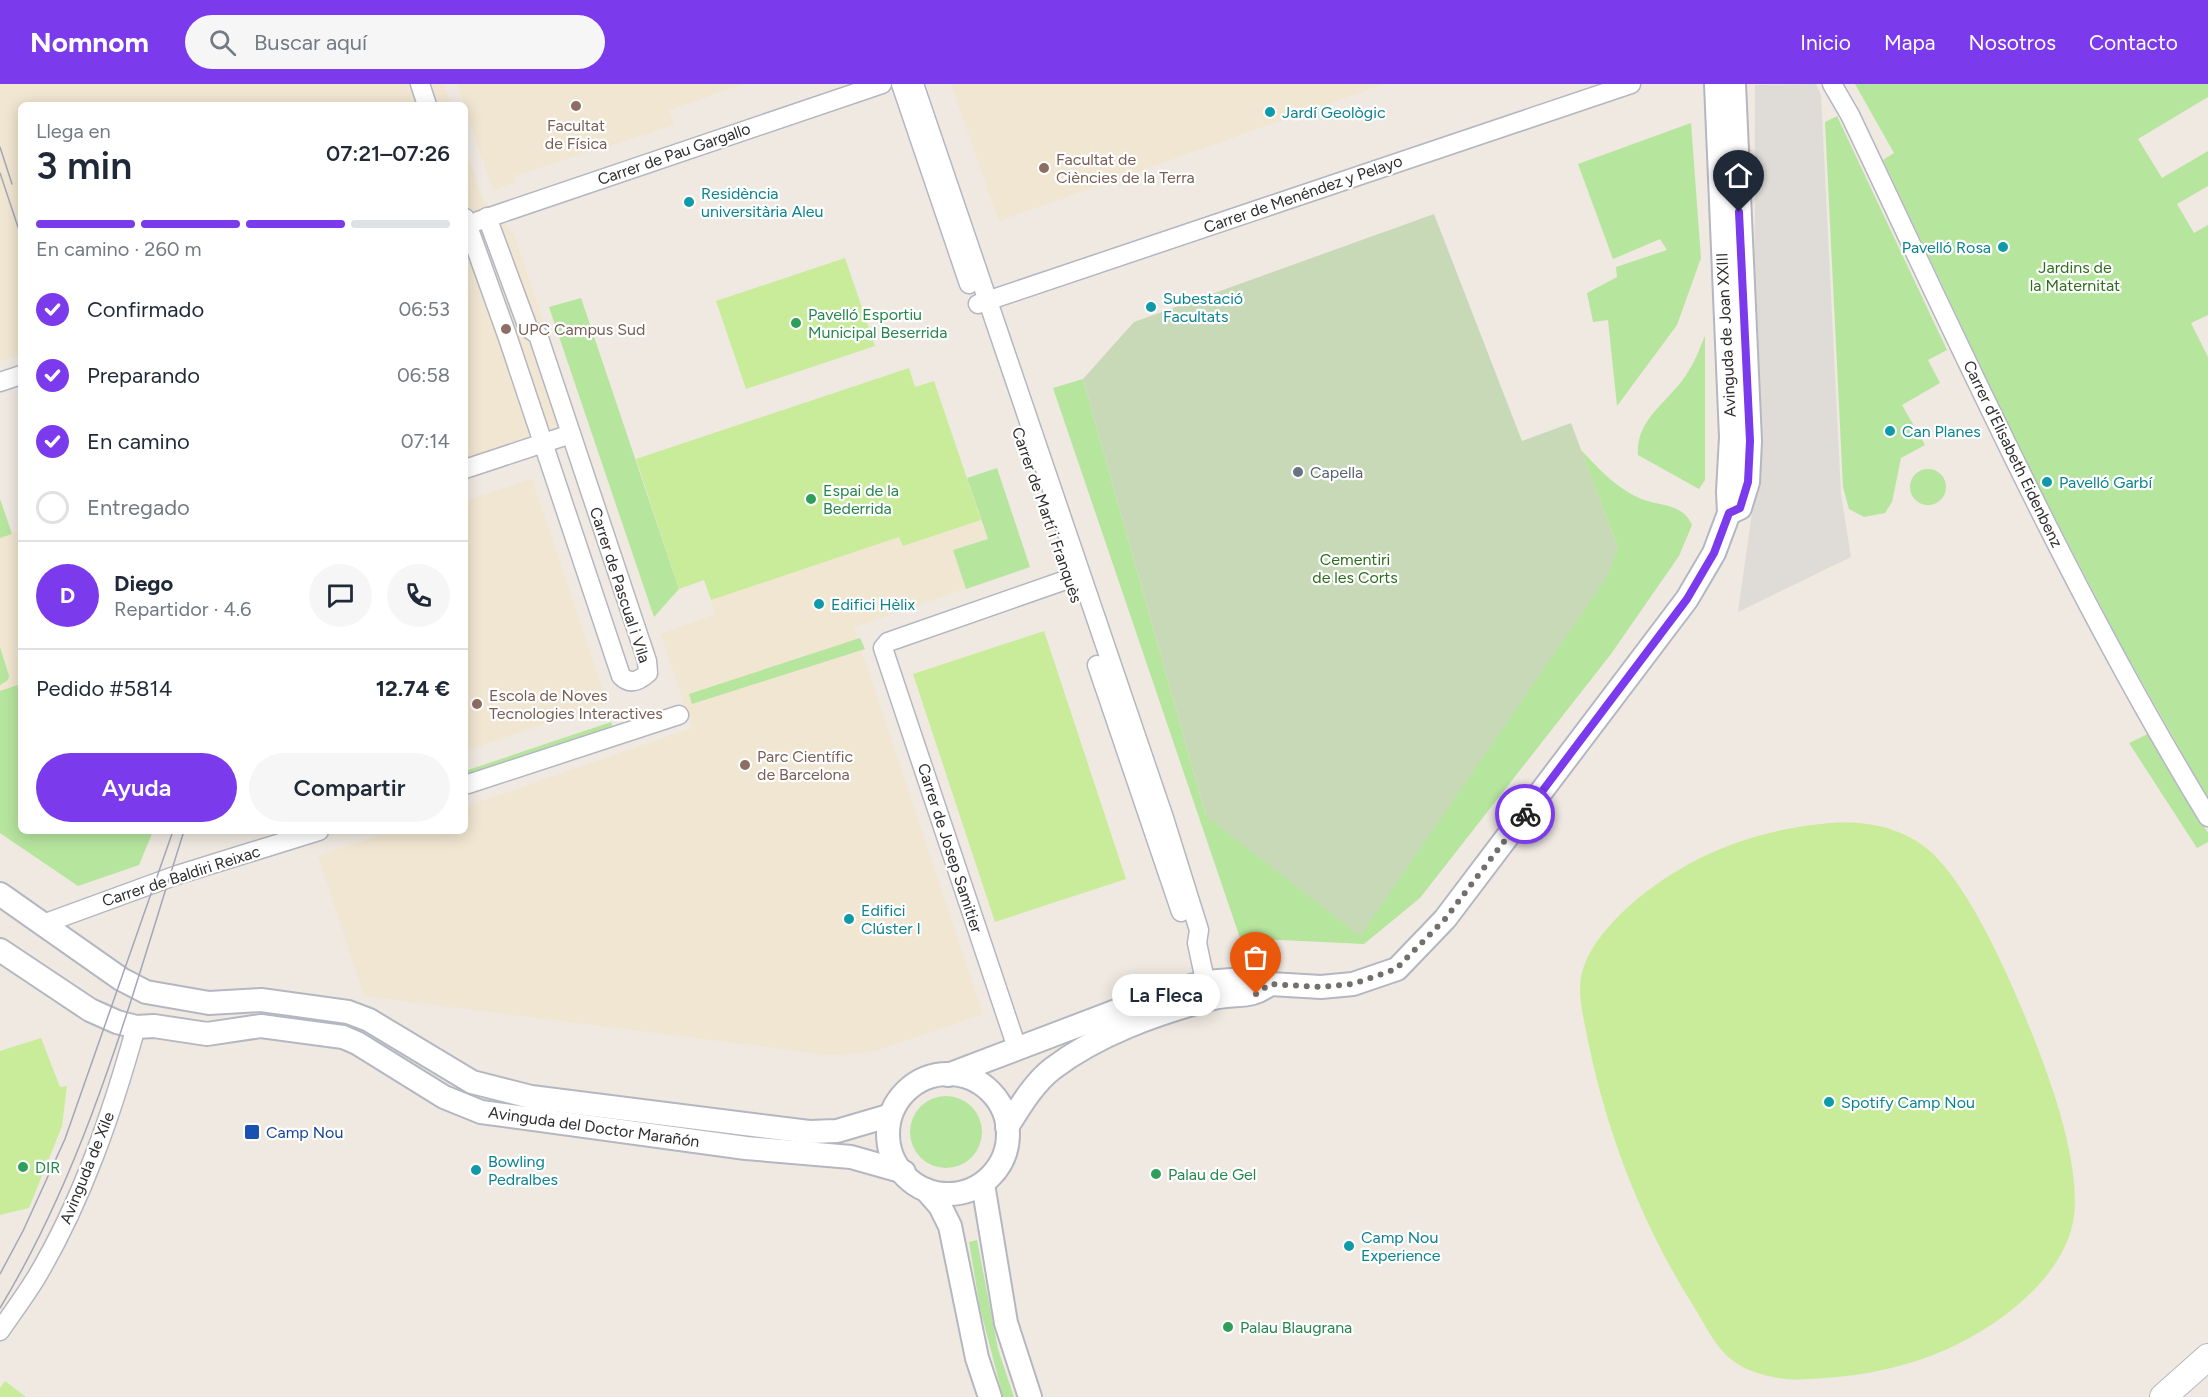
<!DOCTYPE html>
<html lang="es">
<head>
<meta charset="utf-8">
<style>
  :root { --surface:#fff; --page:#f6f6f7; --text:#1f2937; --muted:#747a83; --line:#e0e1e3; --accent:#7c3aed }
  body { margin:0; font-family:Figtree,sans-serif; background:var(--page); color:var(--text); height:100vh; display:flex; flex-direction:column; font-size:22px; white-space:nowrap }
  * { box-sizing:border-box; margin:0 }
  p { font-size:20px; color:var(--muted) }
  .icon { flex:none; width:33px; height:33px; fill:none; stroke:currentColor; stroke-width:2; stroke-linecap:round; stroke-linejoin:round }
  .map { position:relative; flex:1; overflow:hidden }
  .details { position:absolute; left:18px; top:18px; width:450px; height:732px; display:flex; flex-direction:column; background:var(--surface); border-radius:9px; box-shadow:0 3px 15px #0003 }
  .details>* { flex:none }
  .pin { position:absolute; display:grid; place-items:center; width:51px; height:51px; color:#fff; margin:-62px -26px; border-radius:50% 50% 50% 0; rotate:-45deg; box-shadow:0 0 6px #0007 }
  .pin .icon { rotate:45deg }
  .courier { position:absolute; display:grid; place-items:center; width:60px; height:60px; margin:-30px; border:4px solid #7c3aed; border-radius:50%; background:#fff; color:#222; box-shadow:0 2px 8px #0007 }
  .bubble { position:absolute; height:42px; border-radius:21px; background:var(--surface); box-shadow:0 3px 15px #0003; font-size:20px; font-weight:600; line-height:42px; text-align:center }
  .headline em { font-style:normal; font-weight:600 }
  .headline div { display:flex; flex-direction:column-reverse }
  .headline { display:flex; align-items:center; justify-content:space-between; height:102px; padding:0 18px }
  h1 { font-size:39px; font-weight:600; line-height:45px }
  .bar { display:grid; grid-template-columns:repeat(4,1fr); gap:9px 6px; align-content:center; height:72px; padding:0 18px }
  .bar i { height:8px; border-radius:4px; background:var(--line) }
  .bar .on { background:var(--accent) }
  .bar p { grid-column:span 4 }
  .line { display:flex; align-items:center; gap:15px; padding:0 18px; border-top:2px solid var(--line) }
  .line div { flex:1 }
  .round { display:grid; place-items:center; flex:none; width:63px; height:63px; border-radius:32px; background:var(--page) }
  ol { padding:0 18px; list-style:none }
  li { display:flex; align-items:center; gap:18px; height:66px }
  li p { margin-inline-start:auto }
  li .icon { padding:6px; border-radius:50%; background:var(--accent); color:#fff; stroke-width:4 }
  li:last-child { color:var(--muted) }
  li i { width:33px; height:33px; border:3px solid var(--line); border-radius:50% }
  .primary-button { display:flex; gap:12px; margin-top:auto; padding:12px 18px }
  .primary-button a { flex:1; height:69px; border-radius:36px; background:var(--accent); color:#fff; font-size:24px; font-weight:600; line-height:69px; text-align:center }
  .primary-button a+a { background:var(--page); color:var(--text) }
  header { display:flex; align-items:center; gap:36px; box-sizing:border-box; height:84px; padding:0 30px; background:var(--accent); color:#fff }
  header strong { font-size:28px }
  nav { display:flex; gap:33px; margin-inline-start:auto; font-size:21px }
  .search { width:420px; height:54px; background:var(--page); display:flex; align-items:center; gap:15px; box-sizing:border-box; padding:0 21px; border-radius:33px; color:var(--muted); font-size:22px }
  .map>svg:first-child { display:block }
  .education { fill:#f0e6d1 }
  .green { fill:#b6e59e }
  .cemetery { fill:#c8d9b8 }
  .pitch { fill:#c9ec9a }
  .plaza { fill:#dfdcd8 }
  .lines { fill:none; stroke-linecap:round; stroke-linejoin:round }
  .minor-casing { stroke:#b4b7c1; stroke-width:21 }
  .tertiary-casing { stroke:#b4b7c1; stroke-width:26 }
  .secondary-casing { stroke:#b4b7c1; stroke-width:28 }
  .minor { stroke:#fff; stroke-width:18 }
  .tertiary { stroke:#fff; stroke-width:22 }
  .secondary { stroke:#fff; stroke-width:26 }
  .tram { stroke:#a3a6b8; stroke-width:1.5 }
  .done { stroke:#726f6d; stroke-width:6; stroke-dasharray:0 10.8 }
  .route { stroke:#7c3aed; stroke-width:8 }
  .education-dot { fill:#8d6e63; stroke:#fff; stroke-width:2 }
  .culture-dot { fill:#0f9aa8; stroke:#fff; stroke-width:2 }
  .leisure-dot { fill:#2e9e5b; stroke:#fff; stroke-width:2 }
  .worship-dot { fill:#6b7280; stroke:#fff; stroke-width:2 }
  .transit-dot { fill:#1a4fb4; stroke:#fff; stroke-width:2 }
  .labels { text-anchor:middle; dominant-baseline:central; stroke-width:4.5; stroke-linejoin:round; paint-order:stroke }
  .culture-label { font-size:16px; fill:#0d838f; stroke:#fff; text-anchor:start }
  .education-label { font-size:16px; fill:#785e54; stroke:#fff; text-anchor:start }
  .street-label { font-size:16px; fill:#2e2e2e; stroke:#fff }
  .park-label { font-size:16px; fill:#2c6e1b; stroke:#fff }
  .leisure-label { font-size:16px; fill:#27864d; stroke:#fff; text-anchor:start }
  .worship-label { font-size:16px; fill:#5b616d; stroke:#fff; text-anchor:start }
  .transit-label { font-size:16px; fill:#164399; stroke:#fff; text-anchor:start }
</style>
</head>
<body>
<header>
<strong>Nomnom</strong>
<div class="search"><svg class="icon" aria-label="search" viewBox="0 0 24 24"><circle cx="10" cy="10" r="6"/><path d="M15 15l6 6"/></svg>Buscar aquí</div>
<nav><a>Inicio</a><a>Mapa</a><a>Nosotros</a><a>Contacto</a></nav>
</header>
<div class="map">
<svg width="2208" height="1313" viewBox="0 0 2208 1313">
  <rect width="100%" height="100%" fill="#efe9e1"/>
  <g class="education">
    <polygon points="0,0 444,0 451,21 21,21 21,270 0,277"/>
    <polygon points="457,0 744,0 669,26 674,41 514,92 516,98 493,106"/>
    <polygon points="951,0 1384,0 999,137"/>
    <polygon points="465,64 483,116 514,150 578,341 465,379"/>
    <polygon points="532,395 607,619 465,667 465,417"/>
    <polygon points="0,415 12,449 21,447 21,747 153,747 139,781 32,771 0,749"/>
    <polygon points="981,436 1001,493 854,543 983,930 882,965 863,969 828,971 364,912 318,772 392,747 465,747 465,723 692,644 661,550 715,530 711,516 899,453 903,462"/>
  </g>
  <g class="green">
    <polygon points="1855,0 2208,0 2208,13 2138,55 2162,94 2208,67 2208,102 2177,120 2194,149 2208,141 2208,231 2191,239 2208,273 2208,715 2120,559 2027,380 1883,76 1894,69"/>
    <polygon points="1837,32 1947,266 1928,276 1940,299 1902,321 1925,361 1901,374 1892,418 1885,429 1864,433 1849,425 1843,403 1825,38"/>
    <polygon points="1691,39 1701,174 1677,241 1617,322 1608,236 1593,238 1587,209 1617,193 1616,183 1667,166 1660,155 1613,175 1578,80"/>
    <polygon points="581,214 679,505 654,533 549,223"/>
    <path d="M1705,252V396L1699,405L1638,371C1635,333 1673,316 1689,286C1696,276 1700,263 1705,252Z"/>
    <path d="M1083,295L1206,732L1618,464L1581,366C1600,386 1618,406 1644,416C1663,422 1684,421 1692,441L1679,472L1611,570L1420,814L1364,860L1240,854L1053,304Z"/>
    <polygon points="997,384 1030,483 966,505 953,466 988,455 967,394"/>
    <circle cx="1928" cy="403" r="18"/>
    <polygon points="0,415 12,450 0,454"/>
    <polygon points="860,554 865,565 692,620 689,610"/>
    <polygon points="0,563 9,592 8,596 0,601"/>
    <polygon points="21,600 21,747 153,747 139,781 78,802 0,749 0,607"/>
    <polygon points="611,638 614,646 465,698 465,687"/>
    <polygon points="2148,650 2208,749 2208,758 2197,764 2129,659"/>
    <circle cx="946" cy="1048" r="36"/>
    <polygon points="977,1156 998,1265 1014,1313 1003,1313 980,1224 969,1158"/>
  </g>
  <polygon class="cemetery" points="1434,130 1522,357 1571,339 1618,464 1607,493 1360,852 1206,732 1083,295 1134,238"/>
  <g class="pitch">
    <polygon points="845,174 875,262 746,305 716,217"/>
    <polygon points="909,284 915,303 934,297 981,436 903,462 899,453 711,516 704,496 679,505 636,375"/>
    <polygon points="1044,547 1126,795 995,838 913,590"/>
    <path d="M1831,739C1864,737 1897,742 1925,763C1963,792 2003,879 2022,925C2045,980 2081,1072 2074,1132C2065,1199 1985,1253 1925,1274C1889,1287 1850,1293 1811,1295C1783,1297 1748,1292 1726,1271C1713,1258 1704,1239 1694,1223C1641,1139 1605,1045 1586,947C1582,926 1576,903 1584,882C1592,859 1611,839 1628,823C1685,772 1755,745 1831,739Z"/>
    <polygon points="41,954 60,1003 67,1002 62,1042 29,1124 0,1131 0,967"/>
    <polygon points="5,1297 26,1313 0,1313 0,1304"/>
  </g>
  <polygon class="plaza" points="1816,0 1821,11 1841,410 1851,473 1738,528 1754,414 1755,1"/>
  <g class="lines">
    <defs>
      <g id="minor">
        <polyline points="420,0 427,21"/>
        <polyline points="901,0 969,200"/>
        <polyline points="914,0 1164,734 1199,846 1197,859 1208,910"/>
        <path d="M1832,0L1850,31C1963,268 2071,509 2208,733"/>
        <path d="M465,134L508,254L621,592C630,601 639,597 648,589L647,577L538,251L528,244L487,133"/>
        <polyline points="478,137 882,0"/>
        <polyline points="978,220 1631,0"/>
        <polyline points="0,298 21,291"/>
        <polyline points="465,385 571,350"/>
        <polyline points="1097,581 1181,828"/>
        <polyline points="465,701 679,631"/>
        <polyline points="43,840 177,791 319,747"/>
        <polyline points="1017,964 883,564 888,558 1080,491"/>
        <path d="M0,1247C12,1229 25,1212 36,1194C82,1117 112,1029 136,943"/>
      </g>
      <g id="tertiary">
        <polyline points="1729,429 1740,424 1748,398 1750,357 1734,0"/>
        <polyline points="0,810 121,895 146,908 209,919 261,916 348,928 369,936 472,998 531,1013 809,1048 837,1047 888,1032"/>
        <polyline points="0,866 90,926 117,938 136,943 154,942 207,950 261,942 343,953 357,959 444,1013 481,1028 746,1064 851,1073 904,1088"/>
        <circle cx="948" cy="1050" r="60"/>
        <polyline points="948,991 1161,910 1206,898 1257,894 1270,900 1321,903 1353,900 1397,885 1445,835 1687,515 1714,469 1729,429 1728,408 1731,353 1716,0"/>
        <path d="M1007,1043C1020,1023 1033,1000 1052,985C1098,950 1155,930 1210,915C1236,907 1248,917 1270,900"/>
        <polyline points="983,1100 1006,1239 1030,1313"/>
        <polyline points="926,1106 940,1122 950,1142 977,1274 990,1313"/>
      </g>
      <polyline id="secondary" points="2163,1313 2208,1273"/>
    </defs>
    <use href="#minor" class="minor-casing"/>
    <use href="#tertiary" class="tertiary-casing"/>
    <use href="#secondary" class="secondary-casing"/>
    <use href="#minor" class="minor"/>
    <use href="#tertiary" class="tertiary"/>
    <use href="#secondary" class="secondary"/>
    <g class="tram">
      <polyline points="0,63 12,100"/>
      <polyline points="0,89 21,152"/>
      <polyline points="0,1190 23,1147 65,1055 173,747"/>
      <path d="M0,1224C89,1077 132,910 184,747"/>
    </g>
  </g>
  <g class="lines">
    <polyline class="done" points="1256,910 1270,900 1321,903 1353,900 1396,885 1445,835 1525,730"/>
    <polyline class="route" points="1525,730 1687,515 1714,469 1729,429 1740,424 1748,398 1750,357 1739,128"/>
  </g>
  <g class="education-dot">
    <circle cx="576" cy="22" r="6"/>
    <circle cx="1044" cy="84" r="6"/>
    <circle cx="506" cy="245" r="6"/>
    <circle cx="477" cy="620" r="6"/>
    <circle cx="745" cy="681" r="6"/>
  </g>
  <g class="culture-dot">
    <circle cx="1270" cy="28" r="6"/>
    <circle cx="689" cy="118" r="6"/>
    <circle cx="2003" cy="163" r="6"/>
    <circle cx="1151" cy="223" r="6"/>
    <circle cx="1890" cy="347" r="6"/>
    <circle cx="2047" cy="398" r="6"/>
    <circle cx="819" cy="520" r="6"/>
    <circle cx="849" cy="835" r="6"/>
    <circle cx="1829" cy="1018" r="6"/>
    <circle cx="476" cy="1086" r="6"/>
    <circle cx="1349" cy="1162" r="6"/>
  </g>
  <g class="leisure-dot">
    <circle cx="796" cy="239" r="6"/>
    <circle cx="811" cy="415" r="6"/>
    <circle cx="23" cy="1083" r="6"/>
    <circle cx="1156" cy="1090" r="6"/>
    <circle cx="1228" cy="1243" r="6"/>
  </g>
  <circle class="worship-dot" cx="1298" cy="388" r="6"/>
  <rect class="transit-dot" x="244" y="1040" width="16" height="16" rx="3"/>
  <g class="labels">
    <g class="culture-label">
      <text x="1282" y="28">Jardí Geològic</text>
      <text x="701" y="109">Residència<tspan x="701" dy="18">universitària Aleu</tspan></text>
      <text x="1991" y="163" text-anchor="end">Pavelló Rosa</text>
      <text x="1163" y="214">Subestació<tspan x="1163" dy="18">Facultats</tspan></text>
      <text x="1902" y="347">Can Planes</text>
      <text x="2059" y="398">Pavelló Garbí</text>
      <text x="831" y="520">Edifici Hèlix</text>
      <text x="861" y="826">Edifici<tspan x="861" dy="18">Clúster I</tspan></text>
      <text x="1841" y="1018">Spotify Camp Nou</text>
      <text x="488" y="1077">Bowling<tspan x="488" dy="18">Pedralbes</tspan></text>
      <text x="1361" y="1153">Camp Nou<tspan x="1361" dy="18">Experience</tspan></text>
    </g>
    <g class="education-label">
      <text x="576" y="41" text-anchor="middle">Facultat<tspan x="576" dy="18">de Física</tspan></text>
      <text x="1056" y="75">Facultat de<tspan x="1056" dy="18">Ciències de la Terra</tspan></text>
      <text x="518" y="245">UPC Campus Sud</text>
      <text x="489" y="611">Escola de Noves<tspan x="489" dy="18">Tecnologies Interactives</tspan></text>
      <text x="757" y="672">Parc Científic<tspan x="757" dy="18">de Barcelona</tspan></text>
    </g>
    <g class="street-label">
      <text transform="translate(674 70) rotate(-19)">Carrer de Pau Gargallo</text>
      <text transform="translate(1303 110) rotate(-19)">Carrer de Menéndez y Pelayo</text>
      <text transform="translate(1726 251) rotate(-93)">Avinguda de Joan XXIII</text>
      <text transform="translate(2013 370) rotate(64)">Carrer d'Elisabeth Eidenbenz</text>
      <text transform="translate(1047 431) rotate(71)">Carrer de Martí i Franquès</text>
      <text transform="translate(620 501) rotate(72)">Carrer de Pascual i Vila</text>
      <text transform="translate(950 764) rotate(72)">Carrer de Josep Samitier</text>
      <text transform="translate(181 792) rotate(-18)">Carrer de Baldiri Reixac</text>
      <text transform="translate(594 1043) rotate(8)">Avinguda del Doctor Marañón</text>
      <text transform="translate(87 1084) rotate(-68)">Avinguda de Xile</text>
    </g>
    <g class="park-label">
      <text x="2075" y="183">Jardins de<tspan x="2075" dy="18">la Maternitat</tspan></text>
      <text x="1355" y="475">Cementiri<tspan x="1355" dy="18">de les Corts</tspan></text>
    </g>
    <g class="leisure-label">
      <text x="808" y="230">Pavelló Esportiu<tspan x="808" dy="18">Municipal Beserrida</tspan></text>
      <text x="823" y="406">Espai de la<tspan x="823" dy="18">Bederrida</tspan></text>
      <text x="35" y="1083">DIR</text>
      <text x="1168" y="1090">Palau de Gel</text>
      <text x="1240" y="1243">Palau Blaugrana</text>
    </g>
    <g class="worship-label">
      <text x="1310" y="388">Capella</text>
    </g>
    <g class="transit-label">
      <text x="266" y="1048">Camp Nou</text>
    </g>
  </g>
</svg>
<div class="pin" style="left:1256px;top:910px;background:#ea580c"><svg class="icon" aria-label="bag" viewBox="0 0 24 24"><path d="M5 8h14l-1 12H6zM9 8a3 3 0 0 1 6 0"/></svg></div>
<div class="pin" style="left:1739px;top:128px;background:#1f2937"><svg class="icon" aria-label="home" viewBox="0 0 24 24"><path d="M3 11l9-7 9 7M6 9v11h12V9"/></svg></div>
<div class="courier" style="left:1525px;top:730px"><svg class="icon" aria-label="bike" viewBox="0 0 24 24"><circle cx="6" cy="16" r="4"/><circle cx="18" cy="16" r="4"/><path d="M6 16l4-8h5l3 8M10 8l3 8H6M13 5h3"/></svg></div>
<div class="bubble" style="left:1112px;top:890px;width:108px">La Fleca</div>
<section class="details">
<div class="headline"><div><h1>3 min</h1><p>Llega en</p></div><em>07:21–07:26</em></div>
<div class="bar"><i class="on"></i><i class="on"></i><i class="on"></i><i></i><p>En camino · 260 m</p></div>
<ol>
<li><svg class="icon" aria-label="check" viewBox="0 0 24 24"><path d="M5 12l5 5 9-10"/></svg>Confirmado<p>06:53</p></li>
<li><svg class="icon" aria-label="check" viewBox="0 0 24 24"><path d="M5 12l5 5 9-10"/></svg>Preparando<p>06:58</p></li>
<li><svg class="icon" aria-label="check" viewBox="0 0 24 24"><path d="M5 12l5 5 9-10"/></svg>En camino<p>07:14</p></li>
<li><i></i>Entregado</li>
</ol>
<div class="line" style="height:108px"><b class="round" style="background:var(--accent);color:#fff">D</b><div><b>Diego</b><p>Repartidor · 4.6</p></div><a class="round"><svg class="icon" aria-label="chat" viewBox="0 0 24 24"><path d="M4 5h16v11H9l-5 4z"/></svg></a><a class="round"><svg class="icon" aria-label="phone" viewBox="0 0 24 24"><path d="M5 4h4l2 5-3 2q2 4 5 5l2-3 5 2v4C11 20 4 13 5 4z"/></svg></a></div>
<div class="line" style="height:78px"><div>Pedido #5814</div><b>12.74 €</b></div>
<div class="primary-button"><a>Ayuda</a><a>Compartir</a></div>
</section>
</div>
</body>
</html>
